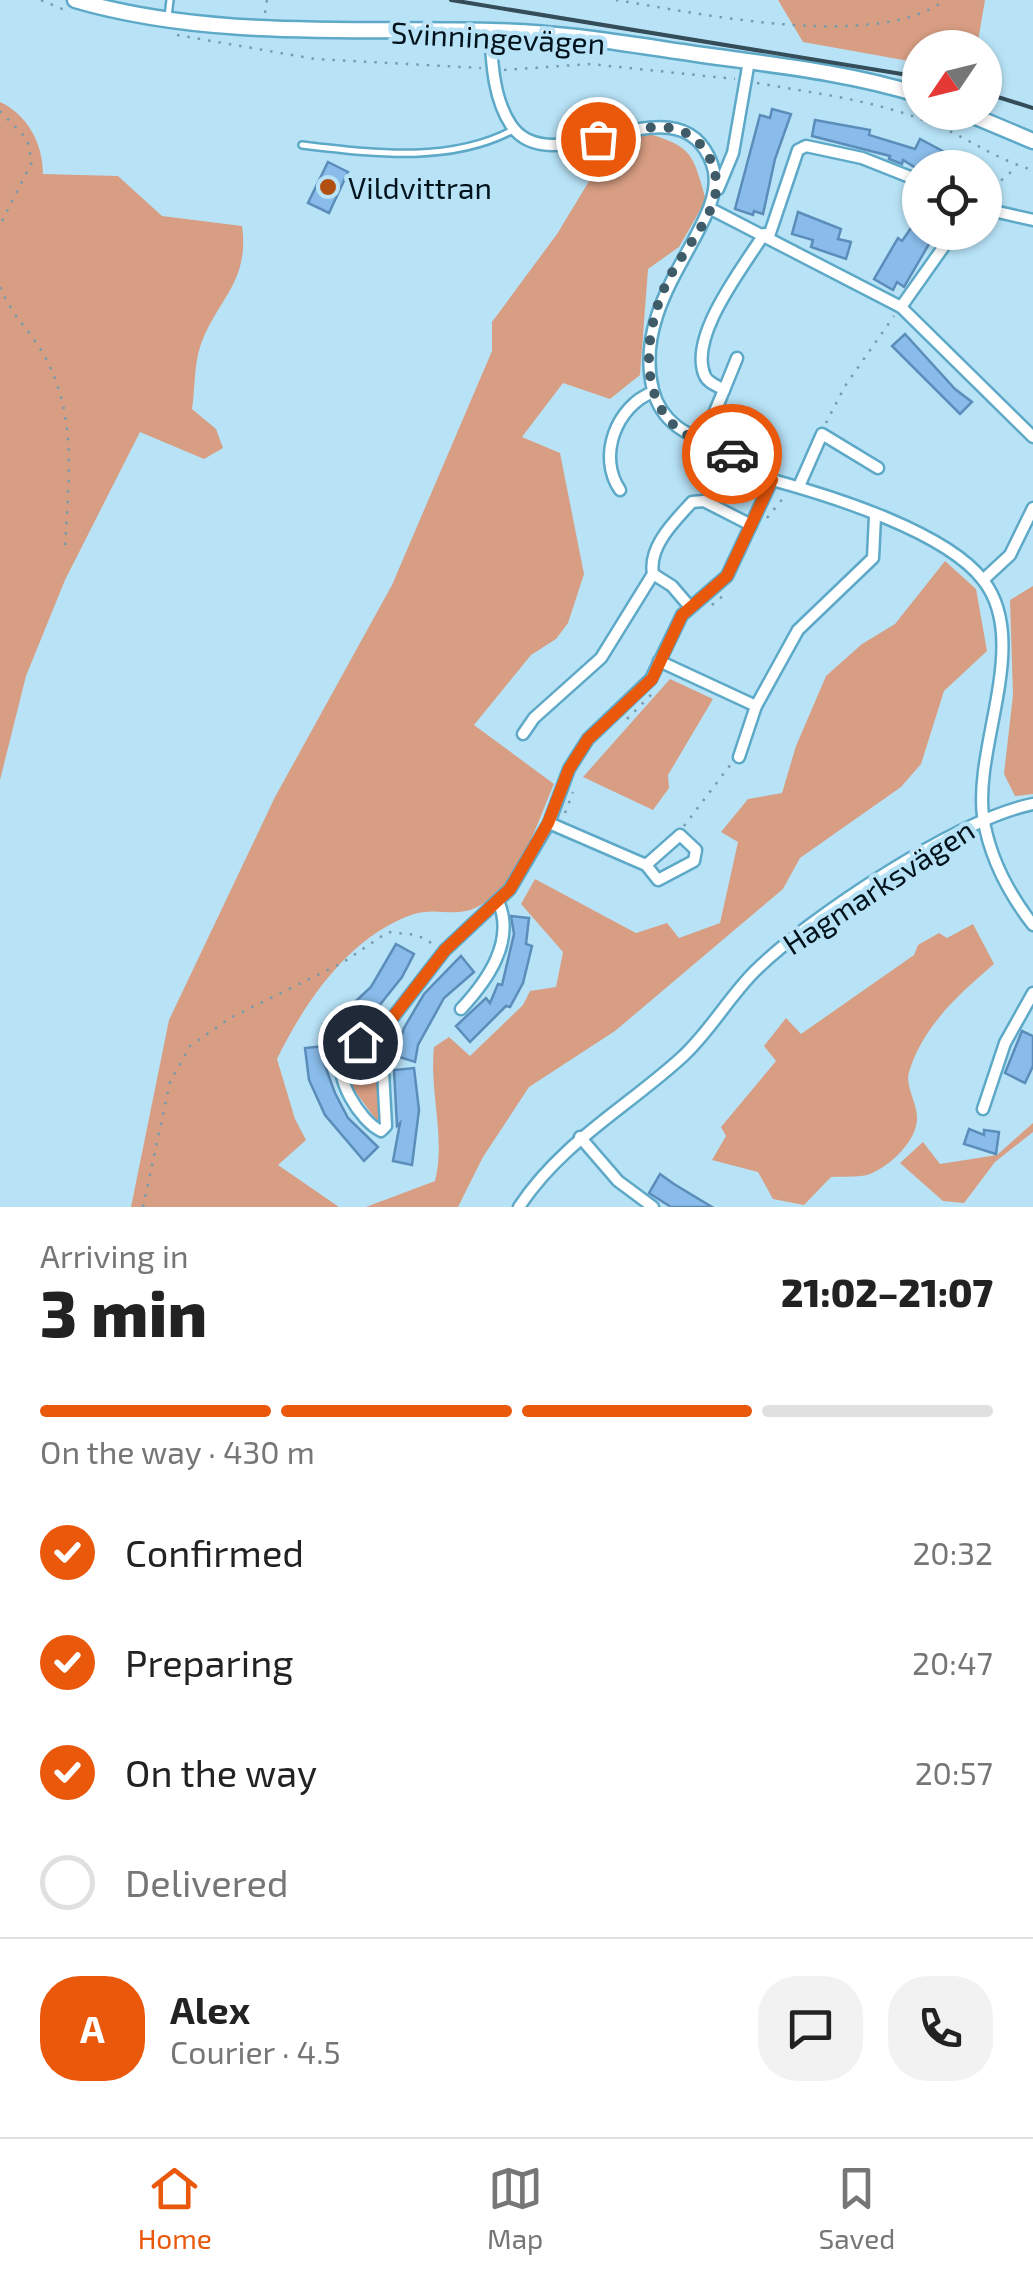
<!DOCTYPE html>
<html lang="en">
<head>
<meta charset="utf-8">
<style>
  :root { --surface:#fff; --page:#f2f2f2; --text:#222; --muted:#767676; --line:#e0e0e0; --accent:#ea580c }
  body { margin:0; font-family:"Exo 2",sans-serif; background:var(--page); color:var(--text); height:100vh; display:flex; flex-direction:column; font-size:38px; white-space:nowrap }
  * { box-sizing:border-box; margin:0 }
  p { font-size:32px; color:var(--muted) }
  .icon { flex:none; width:55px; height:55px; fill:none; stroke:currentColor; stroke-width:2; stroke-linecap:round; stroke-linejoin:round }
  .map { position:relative; height:1207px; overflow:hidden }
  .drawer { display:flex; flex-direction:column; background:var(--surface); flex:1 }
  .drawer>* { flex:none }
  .needle { width:65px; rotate:235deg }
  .controls { position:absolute; left:902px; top:30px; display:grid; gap:20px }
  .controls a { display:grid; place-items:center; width:100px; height:100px; border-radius:50%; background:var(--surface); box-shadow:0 2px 8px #0004; font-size:50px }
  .pin { position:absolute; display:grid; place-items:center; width:85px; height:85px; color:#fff; margin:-42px; border:5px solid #fff; border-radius:50%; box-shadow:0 2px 10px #0007 }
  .courier { position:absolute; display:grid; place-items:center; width:100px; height:100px; margin:-50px; border:8px solid #ea580c; border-radius:50%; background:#fff; color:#222; box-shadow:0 2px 12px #0007 }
  .head em { font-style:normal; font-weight:800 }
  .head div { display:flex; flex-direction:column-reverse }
  .head { display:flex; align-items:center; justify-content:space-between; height:170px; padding:0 40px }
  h1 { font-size:65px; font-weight:800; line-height:75px }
  .bar { display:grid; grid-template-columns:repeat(4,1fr); gap:15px 10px; align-content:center; height:120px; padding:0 40px }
  .bar i { height:12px; border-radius:8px; background:var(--line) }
  .bar .current { background:var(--accent) }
  .bar p { grid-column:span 4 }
  .line { display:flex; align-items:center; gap:25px; padding:0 40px; border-top:2px solid var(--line) }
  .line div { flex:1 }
  .round { display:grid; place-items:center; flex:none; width:105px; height:105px; border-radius:40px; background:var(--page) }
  ol { padding:0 40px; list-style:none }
  li { display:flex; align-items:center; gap:30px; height:110px }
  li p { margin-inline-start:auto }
  li .icon { padding:10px; border-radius:50%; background:var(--accent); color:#fff; stroke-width:4 }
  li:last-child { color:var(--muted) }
  li i { width:55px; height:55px; border:5px solid var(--line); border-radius:50% }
  .tab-bar { display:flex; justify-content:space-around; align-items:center; height:140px; border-top:2px solid var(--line); background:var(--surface); font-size:28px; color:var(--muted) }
  .tab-bar a { display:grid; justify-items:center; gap:5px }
  .tab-bar .current { color:var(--accent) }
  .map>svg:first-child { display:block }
  .green { fill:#d89e83 }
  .building { fill:#89bcea; stroke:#5b8dba; stroke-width:2.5 }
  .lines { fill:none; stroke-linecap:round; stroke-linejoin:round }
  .service-casing { stroke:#5da9c7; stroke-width:10 }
  .minor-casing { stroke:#5da9c7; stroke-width:15 }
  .secondary-casing { stroke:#5da9c7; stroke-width:19 }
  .path { stroke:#789bab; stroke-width:2.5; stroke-dasharray:2.5 8; stroke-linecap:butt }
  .service { stroke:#fff; stroke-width:5 }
  .minor { stroke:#fff; stroke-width:10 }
  .secondary { stroke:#fff; stroke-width:14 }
  .rail { stroke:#344d59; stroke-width:4 }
  .done { stroke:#405b68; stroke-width:10; stroke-dasharray:0 18 }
  .route { stroke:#ea580c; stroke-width:12 }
  .poi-dot { fill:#b25012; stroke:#b8e3f7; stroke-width:4 }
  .labels { text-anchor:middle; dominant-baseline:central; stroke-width:9; stroke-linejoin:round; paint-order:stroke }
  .street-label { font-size:30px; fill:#00121b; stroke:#b8e3f7 }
  .poi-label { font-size:30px; fill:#00121b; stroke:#b8e3f7; text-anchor:start }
</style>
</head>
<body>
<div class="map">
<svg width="1033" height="1207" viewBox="0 0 1033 1207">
  <rect width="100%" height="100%" fill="#b8e3f7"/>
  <g class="green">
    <polygon points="778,0 985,0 977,47 920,48 920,63 803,42"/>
    <path d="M0,102C28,115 43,144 43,174L118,176L162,216L242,226C250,283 216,300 200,347C194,366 195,390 192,409L216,429L223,448L204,459L140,432L65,580L26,676L0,780Z"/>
    <path d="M641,131C691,147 692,149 706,200L679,247L648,269L640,375L610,399L563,383L522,437L560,453L584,574L568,623L556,639L531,655L474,725L554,784C540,816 526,861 502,887C464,929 445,903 411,915C348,938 305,1002 277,1059L295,1119L306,1140L278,1165L339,1207H131L169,1020L275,797L392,585L492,351V322L557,234L611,145Z"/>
    <path d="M945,561L976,589L987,651L944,691L921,764L901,787L800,858L783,889L615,1031L529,1087L483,1157L458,1207H366L435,1181C446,1138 429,1091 434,1047L449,1037L470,1056L523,1005L530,991L556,987L563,952L521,904L535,879L636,933L667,923L679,938L720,923L738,842L721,832L748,799L782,793L796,746L826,676L862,644L895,624Z"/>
    <polygon points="1033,586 1033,794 1015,796 1004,774 1013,695 1010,600"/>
    <polygon points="670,679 713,699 668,775 669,788 653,810 583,777"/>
    <path d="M973,924L994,964C959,994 923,1026 909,1072C905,1086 917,1103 917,1117C918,1140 890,1166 870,1174C859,1178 843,1176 831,1177L804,1205L773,1199L758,1172L712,1160L726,1136L721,1127L776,1061L764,1046L786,1018L801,1034L914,955L918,945L939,933L947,938Z"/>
    <polygon points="379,1035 383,1039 382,1116 377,1121 354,1090 345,1061"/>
    <polygon points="1033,1123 1033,1132 995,1162 964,1203 943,1201 900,1163 923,1142 940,1164 997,1155"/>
  </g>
  <g class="building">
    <polygon points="772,109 791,114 775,159 763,214 754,211 753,215 735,209 760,115 770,118"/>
    <polygon points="815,120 870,130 869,135 915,149 920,139 950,155 943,168 929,163 916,168 903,160 902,164 889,159 890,156 812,136"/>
    <polygon points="328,162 348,172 329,213 308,203"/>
    <polygon points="798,212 841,229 838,239 851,242 846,259 811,247 813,240 792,234"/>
    <polygon points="920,215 920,232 936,232 904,287 897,282 893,290 874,279 898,238 902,241"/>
    <polygon points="905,334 955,389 972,402 960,414 892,346"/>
    <polygon points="511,916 529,918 526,944 532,946 523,983 510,1007 506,1006 470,1042 456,1026 486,998 490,1003 498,984 502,985 514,934"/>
    <polygon points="396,944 414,954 402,977 375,1011 352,1032 332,1042 323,1024 341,1015 371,987"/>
    <polygon points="461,956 474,972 444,998 418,1045 415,1062 396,1056 404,1028 424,994"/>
    <polygon points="1022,1031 1033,1036 1033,1066 1025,1083 1005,1073"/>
    <polygon points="325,1046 324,1063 335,1093 348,1118 378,1147 364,1161 325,1115 309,1080 305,1048"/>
    <polygon points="414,1068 419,1110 412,1165 393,1161 400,1123 397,1126 394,1070"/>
    <polygon points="969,1129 984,1135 984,1130 999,1132 996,1154 964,1144"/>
    <polygon points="660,1174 674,1184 712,1207 671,1207 649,1193"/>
  </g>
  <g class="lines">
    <defs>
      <g id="service">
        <polyline points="168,17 170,0"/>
        <path d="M302,145C372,153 449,164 513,130"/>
      </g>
      <g id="minor">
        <path d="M490,31C492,62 493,98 511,125C553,188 679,73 712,164C733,221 629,294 653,390C664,433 704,439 738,457C750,463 763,477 776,481C834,497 946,532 983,580C1031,641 974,745 983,816C989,856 1009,894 1033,925"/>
        <polyline points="718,189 733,153 749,61"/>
        <polyline points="711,209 901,307 1033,437"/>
        <polyline points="985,209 1033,220"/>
        <polyline points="769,236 798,150 806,146 862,158 920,181"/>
        <polyline points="901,307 954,232"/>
        <polyline points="724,390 737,358"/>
        <path d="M702,442L724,390C718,386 708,383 705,376C687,337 745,265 764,234"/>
        <polyline points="800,484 822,434 878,468"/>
        <path d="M620,490C597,457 616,406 653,392"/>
        <polyline points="983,580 1010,555 1033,508"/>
        <path d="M690,607L672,586L653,574C648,546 675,521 692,502L704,501L751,525"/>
        <polyline points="659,661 756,706"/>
        <polyline points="523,734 534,718 601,658 653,574"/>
        <polyline points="739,757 756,706 798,630 873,558 875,516"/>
        <polyline points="549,823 646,865 658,880 694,861 696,850 680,835 646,865"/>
        <path d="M461,1009C487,981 516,941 498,901"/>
        <path d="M390,1021L383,1071L386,1126L381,1131C360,1121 333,1077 343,1055L390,1021L445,950L510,889L549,823L569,769L588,739L651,679L682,615L727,576L772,480"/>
        <polyline points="983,1109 1005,1043 1033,993"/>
        <polyline points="580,1137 618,1181 653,1207"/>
        <path d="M519,1207C561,1143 626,1108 681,1058C709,1033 728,998 755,971C811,916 958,819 1033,804"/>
      </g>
      <g id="secondary">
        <path d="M75,0C208,39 354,28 491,31C563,32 633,45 703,55C775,65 850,73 920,95"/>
        <polyline points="964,112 1033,141"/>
      </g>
    </defs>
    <use href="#service" class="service-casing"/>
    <use href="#minor" class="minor-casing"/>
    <use href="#secondary" class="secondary-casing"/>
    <g class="path">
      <polyline points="41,0 67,11"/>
      <path d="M616,0C698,13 875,52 945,0"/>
      <polyline points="265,13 267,0"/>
      <polyline points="177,35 315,59 481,68"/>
      <polyline points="504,70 590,64 735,79"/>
      <path d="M757,83C814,93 872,100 926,121C964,135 994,159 1033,170"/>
      <polyline points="0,111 27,139 32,162 0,225"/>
      <polyline points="985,194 1017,167"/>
      <path d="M0,287C13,318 32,332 46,359C78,419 68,483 65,549"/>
      <polyline points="826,423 845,386 894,316"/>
      <polyline points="767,518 784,497"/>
      <polyline points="712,605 725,594"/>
      <polyline points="627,719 653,693"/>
      <polyline points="565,813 573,792"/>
      <polyline points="684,826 731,764"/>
      <polyline points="143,1207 170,1082 190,1046 230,1018 342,963 388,932 417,935 435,945"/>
    </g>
    <use href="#service" class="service"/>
    <use href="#minor" class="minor"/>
    <use href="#secondary" class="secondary"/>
    <g class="rail">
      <polyline points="451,0 920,77"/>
      <polyline points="985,93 1033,108"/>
    </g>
  </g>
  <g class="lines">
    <path class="done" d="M598,139C637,129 683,112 708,155C717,171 719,189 712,206C701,232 682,254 669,278C647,321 635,392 677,428C692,440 714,447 732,454"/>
    <polyline class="route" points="360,1042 390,1021 445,950 510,889 548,823 569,769 588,739 652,679 682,615 727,576 772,480 732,454"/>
  </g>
  <circle class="poi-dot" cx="328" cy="187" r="10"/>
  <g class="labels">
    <g class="street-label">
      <text transform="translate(498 37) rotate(3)">Svinningevägen</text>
      <text transform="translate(878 886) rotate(-33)">Hagmarksvägen</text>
    </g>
    <g class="poi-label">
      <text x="348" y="187">Vildvittran</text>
    </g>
  </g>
</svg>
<div class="controls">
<a><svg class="needle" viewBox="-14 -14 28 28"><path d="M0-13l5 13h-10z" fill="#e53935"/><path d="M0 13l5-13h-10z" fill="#767676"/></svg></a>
<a><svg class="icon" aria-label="locate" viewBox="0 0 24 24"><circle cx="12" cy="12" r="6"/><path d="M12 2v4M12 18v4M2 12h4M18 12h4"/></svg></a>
</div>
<div class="pin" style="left:598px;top:139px;background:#ea580c"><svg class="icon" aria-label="bag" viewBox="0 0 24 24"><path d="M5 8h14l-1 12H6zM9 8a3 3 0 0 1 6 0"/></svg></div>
<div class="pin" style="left:360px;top:1042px;background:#1f2937"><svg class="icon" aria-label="home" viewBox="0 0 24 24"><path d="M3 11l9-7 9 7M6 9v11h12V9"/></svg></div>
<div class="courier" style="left:732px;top:454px"><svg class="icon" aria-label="car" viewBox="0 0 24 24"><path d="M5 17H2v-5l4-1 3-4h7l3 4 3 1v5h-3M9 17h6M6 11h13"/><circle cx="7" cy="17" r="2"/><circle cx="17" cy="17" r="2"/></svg></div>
</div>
<section class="drawer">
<div class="head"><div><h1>3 min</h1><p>Arriving in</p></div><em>21:02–21:07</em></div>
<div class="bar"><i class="current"></i><i class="current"></i><i class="current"></i><i></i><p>On the way · 430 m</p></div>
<ol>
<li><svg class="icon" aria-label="check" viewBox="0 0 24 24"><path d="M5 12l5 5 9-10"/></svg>Confirmed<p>20:32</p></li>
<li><svg class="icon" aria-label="check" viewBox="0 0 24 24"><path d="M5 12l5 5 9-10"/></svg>Preparing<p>20:47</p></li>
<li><svg class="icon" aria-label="check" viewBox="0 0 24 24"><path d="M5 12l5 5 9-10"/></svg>On the way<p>20:57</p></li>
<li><i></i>Delivered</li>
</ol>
<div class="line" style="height:180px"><b class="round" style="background:var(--accent);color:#fff">A</b><div><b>Alex</b><p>Courier · 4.5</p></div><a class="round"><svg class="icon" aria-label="chat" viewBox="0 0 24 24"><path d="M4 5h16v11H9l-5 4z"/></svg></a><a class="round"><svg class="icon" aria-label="phone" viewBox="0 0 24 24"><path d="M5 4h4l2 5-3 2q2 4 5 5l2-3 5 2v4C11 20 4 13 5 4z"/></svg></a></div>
</section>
<nav class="tab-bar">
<a class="current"><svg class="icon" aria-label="home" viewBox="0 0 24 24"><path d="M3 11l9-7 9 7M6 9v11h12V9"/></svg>Home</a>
<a><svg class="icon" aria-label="map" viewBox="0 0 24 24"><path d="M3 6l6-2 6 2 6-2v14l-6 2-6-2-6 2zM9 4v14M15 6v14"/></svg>Map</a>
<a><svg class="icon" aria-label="saved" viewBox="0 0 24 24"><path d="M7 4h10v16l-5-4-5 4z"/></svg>Saved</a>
</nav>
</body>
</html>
